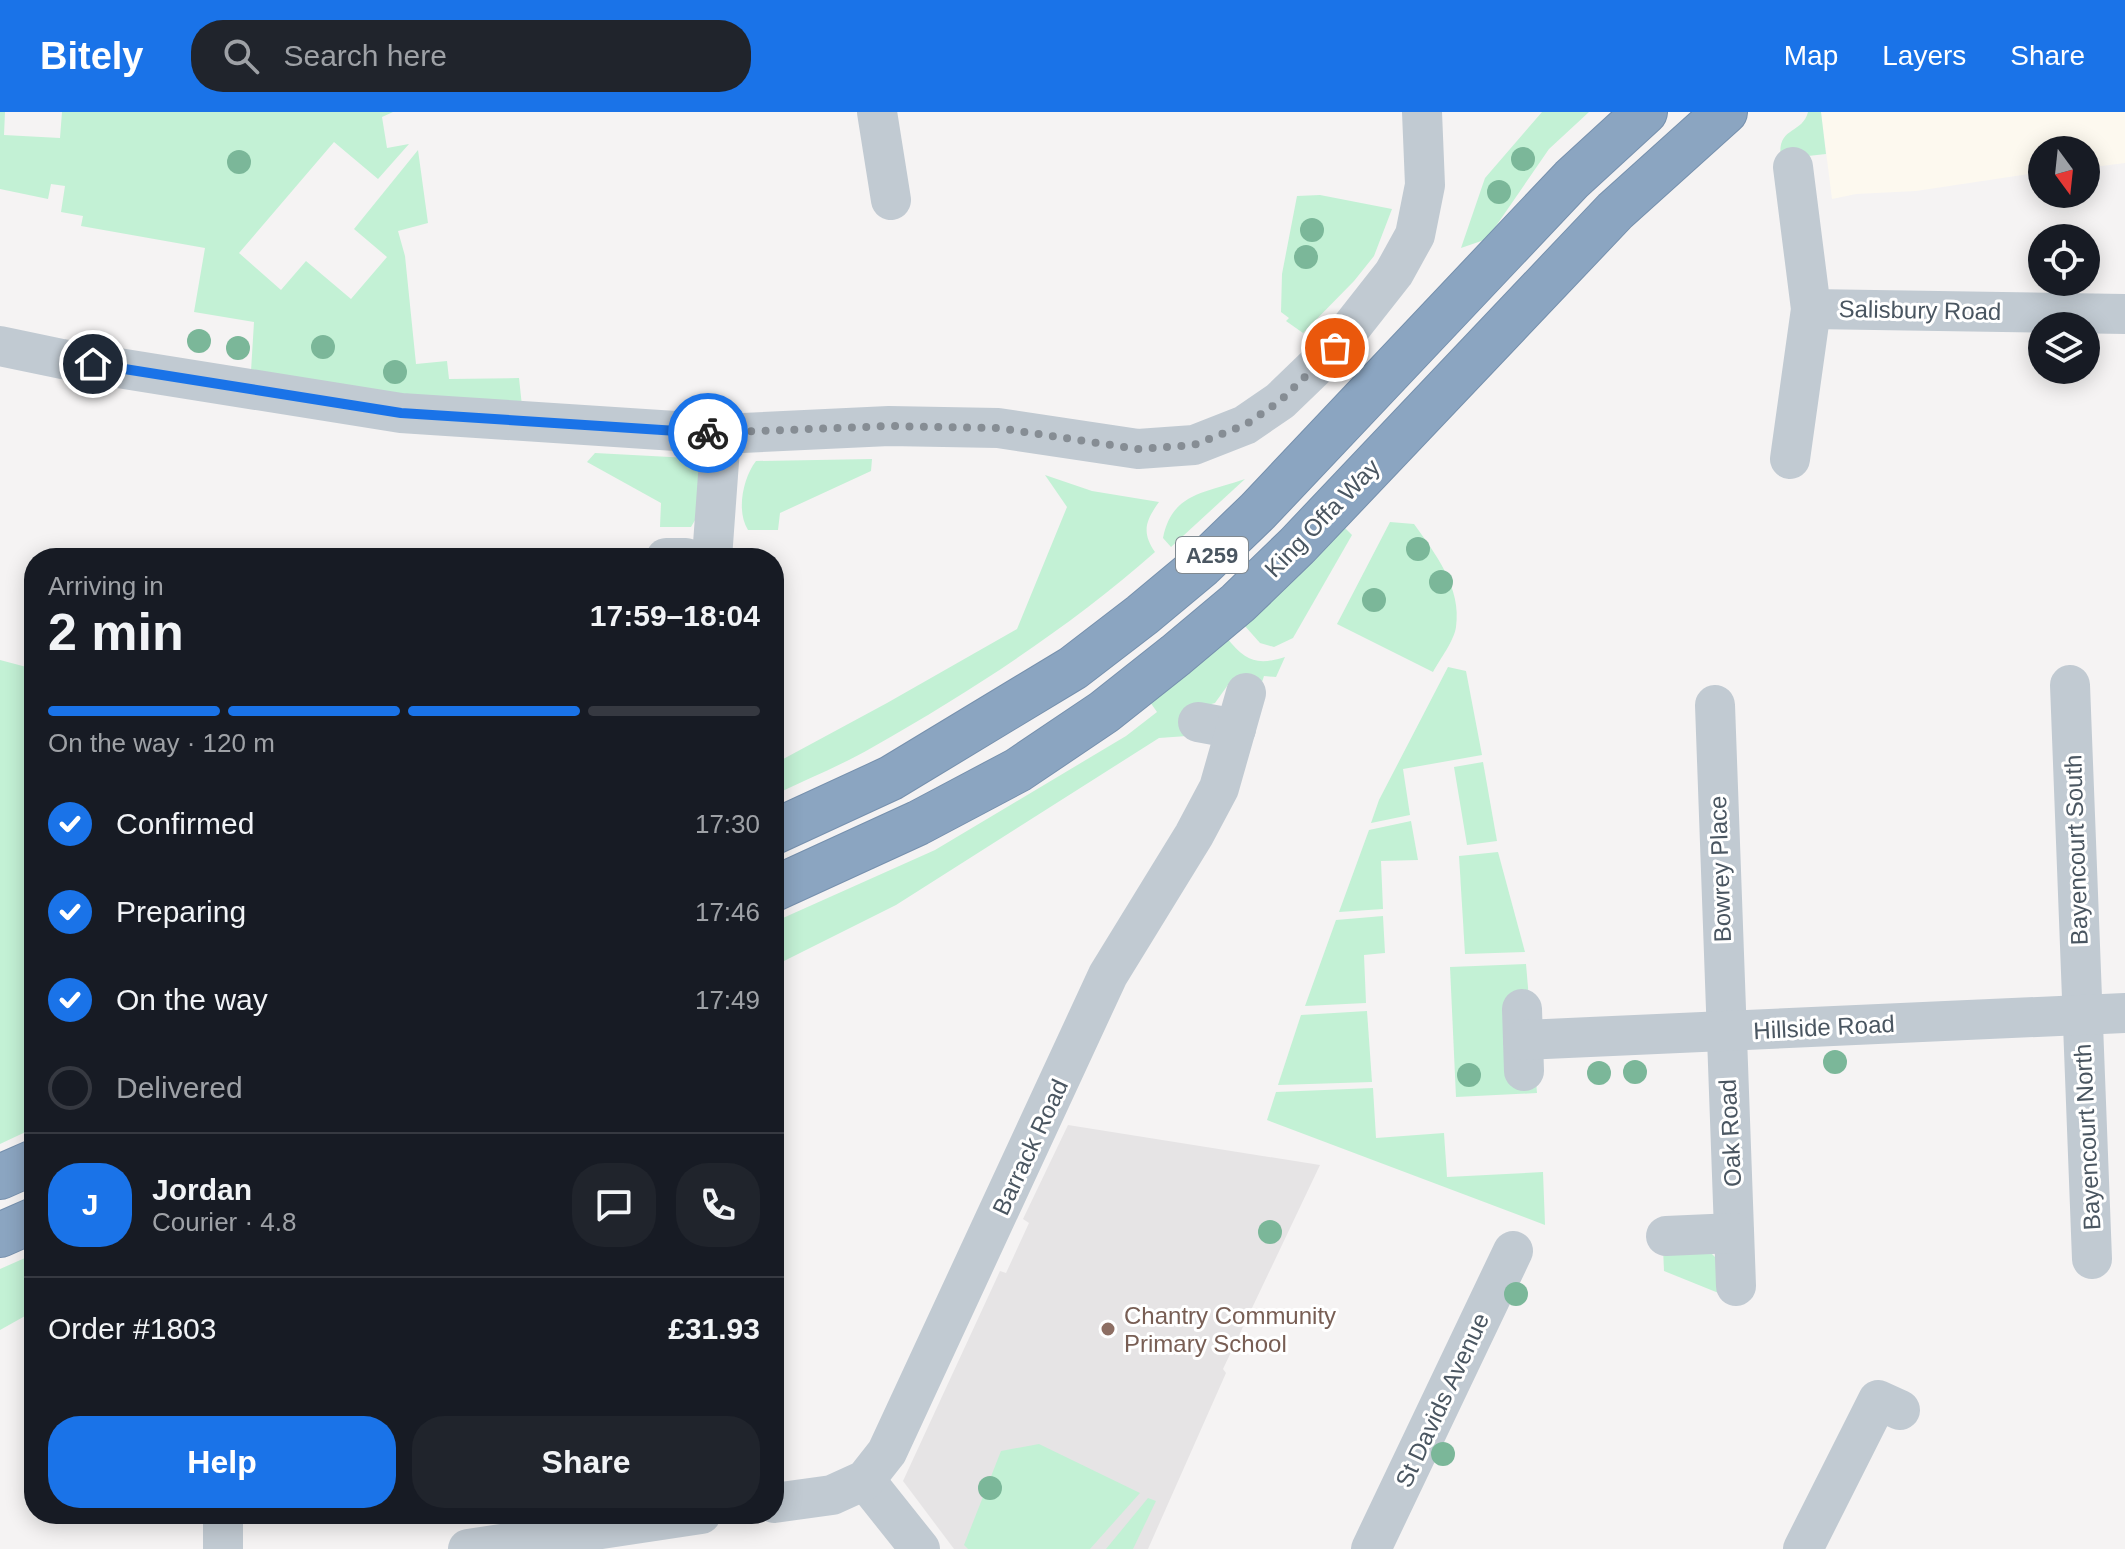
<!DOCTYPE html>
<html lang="en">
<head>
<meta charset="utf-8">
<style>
  :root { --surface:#171b24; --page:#20242c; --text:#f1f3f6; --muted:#9ea1a6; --line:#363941; --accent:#1a73e8 }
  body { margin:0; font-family:Arial,sans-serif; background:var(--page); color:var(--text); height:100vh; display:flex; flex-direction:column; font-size:30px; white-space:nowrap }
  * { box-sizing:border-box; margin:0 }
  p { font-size:26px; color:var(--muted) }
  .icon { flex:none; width:44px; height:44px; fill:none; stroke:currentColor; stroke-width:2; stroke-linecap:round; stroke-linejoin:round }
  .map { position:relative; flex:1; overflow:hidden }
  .sheet { position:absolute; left:24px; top:436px; width:760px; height:976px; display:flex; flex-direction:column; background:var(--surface); border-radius:32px; box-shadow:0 4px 20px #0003 }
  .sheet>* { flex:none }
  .needle { width:52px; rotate:165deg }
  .controls { position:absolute; left:2028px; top:24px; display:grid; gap:16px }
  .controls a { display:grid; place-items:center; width:72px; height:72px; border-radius:50%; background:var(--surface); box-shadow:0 4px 20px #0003; font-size:40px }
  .pin { position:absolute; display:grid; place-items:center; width:68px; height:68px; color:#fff; margin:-34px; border:4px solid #fff; border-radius:50%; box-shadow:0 2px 8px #0007 }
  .courier { position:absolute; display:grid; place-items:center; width:80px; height:80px; margin:-40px; border:6px solid #1a73e8; border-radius:50%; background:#fff; color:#222; box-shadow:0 2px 10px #0007 }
  .overview em { font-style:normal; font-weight:800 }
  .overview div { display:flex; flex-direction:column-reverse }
  .overview { display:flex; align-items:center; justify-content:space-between; height:136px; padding:0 24px }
  h1 { font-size:52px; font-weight:800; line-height:60px }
  .bar { display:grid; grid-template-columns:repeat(4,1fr); gap:12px 8px; align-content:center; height:96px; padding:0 24px }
  .bar i { height:10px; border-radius:6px; background:var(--line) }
  .bar .on { background:var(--accent) }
  .bar p { grid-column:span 4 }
  .line { display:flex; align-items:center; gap:20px; padding:0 24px; border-top:2px solid var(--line) }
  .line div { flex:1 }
  .round { display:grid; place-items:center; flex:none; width:84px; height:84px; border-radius:32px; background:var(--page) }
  ol { padding:0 24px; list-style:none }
  li { display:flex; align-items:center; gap:24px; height:88px }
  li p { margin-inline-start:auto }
  li .icon { padding:8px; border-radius:50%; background:var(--accent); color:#fff; stroke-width:4 }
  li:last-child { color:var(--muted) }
  li i { width:44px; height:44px; border:4px solid var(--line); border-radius:50% }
  .cta { display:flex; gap:16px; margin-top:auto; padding:16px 24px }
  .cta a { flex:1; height:92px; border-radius:32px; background:var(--accent); color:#fff; font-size:32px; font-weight:800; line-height:92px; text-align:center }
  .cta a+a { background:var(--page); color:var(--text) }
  header { display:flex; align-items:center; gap:48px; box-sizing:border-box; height:112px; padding:0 40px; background:var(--accent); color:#fff }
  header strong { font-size:38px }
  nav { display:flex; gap:44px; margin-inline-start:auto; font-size:28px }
  .search { width:560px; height:72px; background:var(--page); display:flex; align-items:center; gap:20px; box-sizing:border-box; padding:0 28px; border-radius:32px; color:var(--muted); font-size:30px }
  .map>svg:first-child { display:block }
  .commercial { fill:#fdf9ef }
  .education { fill:#e6e4e5 }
  .green { fill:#c3f1d5 }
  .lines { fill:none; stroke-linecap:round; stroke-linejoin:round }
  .highway-casing { stroke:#7690ad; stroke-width:46 }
  .minor { stroke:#c1cad2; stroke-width:40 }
  .highway { stroke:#8ba5c1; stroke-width:44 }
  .tree { fill:#7bb799 }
  .done { stroke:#868d94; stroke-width:8; stroke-dasharray:0 14.4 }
  .route { stroke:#1a73e8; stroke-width:10 }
  .education-dot { fill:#8d6e63; stroke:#fff; stroke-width:3 }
  .labels { text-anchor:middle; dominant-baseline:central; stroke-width:6; stroke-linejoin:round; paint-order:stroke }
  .shield { fill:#fff; stroke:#808990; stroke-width:2 }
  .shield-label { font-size:22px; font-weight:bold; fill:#4a5661 }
  .street-label { font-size:24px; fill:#4a5661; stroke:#fff }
  .education-label { font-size:24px; fill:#785e54; stroke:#fff; text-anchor:start }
</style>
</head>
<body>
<header>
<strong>Bitely</strong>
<div class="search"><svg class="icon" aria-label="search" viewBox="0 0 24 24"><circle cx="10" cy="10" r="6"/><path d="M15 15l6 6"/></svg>Search here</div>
<nav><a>Map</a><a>Layers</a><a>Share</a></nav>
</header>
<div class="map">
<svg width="2125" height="1437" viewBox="0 0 2125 1437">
  <rect width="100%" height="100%" fill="#f5f3f3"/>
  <polygon class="commercial" points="1821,0 2125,0 2125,51 2086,56 2086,38 2042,38 2042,60 1916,79 1856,82 1832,87"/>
  <polygon class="education" points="1068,1013 1320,1053 1223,1257 1226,1261 1148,1437 954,1437 903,1369 1000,1159 1006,1161 1029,1111 1023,1107"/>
  <g class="green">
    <polygon points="0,0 5,0 4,23 60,26 62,0 393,0 382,5 387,36 409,32 378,67 334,30 239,141 281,178 306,149 351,187 387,145 354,117 418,38 428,111 398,119 405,144 416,252 447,249 449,267 519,266 522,294 386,283 251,259 254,210 194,200 205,136 81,114 83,104 61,100 65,74 51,72 48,87 0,77"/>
    <polygon points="1542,0 1589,0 1549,37 1487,127 1461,136 1485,66"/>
    <path d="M1808,0H1821L1826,42L1781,47C1776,14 1802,23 1808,0Z"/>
    <polygon points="1320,83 1392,97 1374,144 1354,169 1303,221 1286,209 1289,206 1281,200 1282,162 1297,84"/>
    <polygon points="595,341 689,346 699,354 698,403 691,415 660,415 661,391 587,350"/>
    <path d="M872,347L871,359L780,401L778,418H748C736,399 743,366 756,349Z"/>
    <path d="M1045,363L1092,379L1159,390C1146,408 1141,420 1155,440C1070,515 972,579 873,635C842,653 807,667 774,683V652L887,591L1017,517L1067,395Z"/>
    <path d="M1245,367L1171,435L1163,426C1172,380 1206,381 1245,367Z"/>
    <path d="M1390,410L1414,412C1435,441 1462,476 1456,515C1454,529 1440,547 1433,560L1337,512Z"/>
    <polygon points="1344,415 1352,423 1293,526 1274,535 1260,531 1244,513"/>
    <path d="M1227,526C1245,549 1257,554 1285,545L1276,565L1264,564L1261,573L1230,570L1215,591L1194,597L1187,624L1159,626L896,793L774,854V810L935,738L1126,624L1157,600L1150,590Z"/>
    <polygon points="0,548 34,557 34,1016 0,1032"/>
    <polygon points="1448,555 1466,559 1482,643 1403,657 1410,703 1371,711 1379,688"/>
    <polygon points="1483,650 1497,729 1467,733 1454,655"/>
    <polygon points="1411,709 1418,748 1381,749 1383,797 1339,800 1369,718"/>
    <polygon points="1498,740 1525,840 1465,842 1459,744"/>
    <polygon points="1383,804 1385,841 1364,843 1366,891 1305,894 1336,808"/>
    <polygon points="1526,852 1537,981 1456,985 1450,855"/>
    <polygon points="1367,899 1372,970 1278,973 1301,903"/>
    <polygon points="1373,976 1376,1026 1444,1021 1447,1065 1543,1060 1545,1113 1267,1008 1276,980"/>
    <polygon points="1663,1136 1710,1140 1718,1148 1721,1182 1664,1159"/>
    <polygon points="34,1142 34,1199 0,1218 0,1157"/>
    <polygon points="1039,1332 1140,1381 1090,1437 968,1437 964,1433 1001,1339"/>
    <polygon points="1148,1386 1156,1389 1133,1437 1106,1437"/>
  </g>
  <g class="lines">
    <defs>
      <g id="highway">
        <polyline points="774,720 891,666 1073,556 1142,503 1202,453 1258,399 1572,67 1645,0"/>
        <polyline points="774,777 918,711 1018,658 1104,600 1176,543 1238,491 1297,434 1615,99 1725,0"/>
        <polyline points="0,1065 34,1050"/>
        <polyline points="0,1123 34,1108"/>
      </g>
    </defs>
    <use href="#highway" class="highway-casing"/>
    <g class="minor">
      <polyline points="877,0 891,88"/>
      <polyline points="1811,197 2125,202"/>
      <polyline points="0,234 62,247 401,301 721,322 889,314 998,316 1138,337 1194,333 1245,313 1280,289 1335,236 1394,161 1415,123 1425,73 1422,0"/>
      <polyline points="1790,347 1811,197 1793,55"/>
      <polyline points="666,446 686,446"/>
      <polyline points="712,446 721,322"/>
      <polyline points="2070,573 2092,1147"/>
      <polyline points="1715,593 1736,1174"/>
      <polyline points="1198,610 1236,617"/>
      <polyline points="1522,897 1524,959"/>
      <polyline points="1523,928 2125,901"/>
      <polyline points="1666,1124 1734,1121"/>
      <polyline points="865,1368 920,1437"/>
      <polyline points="774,1391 832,1383 865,1368 887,1340 1108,863 1194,723 1219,676 1246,581"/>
      <polyline points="223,1437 223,1402"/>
      <polyline points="468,1437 701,1402"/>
      <polyline points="1371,1437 1513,1139"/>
      <polyline points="1803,1437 1878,1288 1900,1298"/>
    </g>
    <use href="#highway" class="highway"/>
  </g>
  <g class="tree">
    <circle cx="1523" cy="47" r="12"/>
    <circle cx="239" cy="50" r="12"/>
    <circle cx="1499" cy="80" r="12"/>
    <circle cx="1312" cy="118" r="12"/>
    <circle cx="1306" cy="145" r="12"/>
    <circle cx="199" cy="229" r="12"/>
    <circle cx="323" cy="235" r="12"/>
    <circle cx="238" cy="236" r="12"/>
    <circle cx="395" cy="260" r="12"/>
    <circle cx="1418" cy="437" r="12"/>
    <circle cx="1441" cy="470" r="12"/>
    <circle cx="1374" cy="488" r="12"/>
    <circle cx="1835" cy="950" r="12"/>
    <circle cx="1635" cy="960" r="12"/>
    <circle cx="1599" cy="961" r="12"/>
    <circle cx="1469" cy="963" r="12"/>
    <circle cx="1270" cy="1120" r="12"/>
    <circle cx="1516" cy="1182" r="12"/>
    <circle cx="1443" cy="1342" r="12"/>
    <circle cx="990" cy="1376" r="12"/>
  </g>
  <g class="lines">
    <polyline class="done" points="708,321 889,314 998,316 1138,337 1194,333 1245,313 1280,289 1335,236"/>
    <polyline class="route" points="93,252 401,301 708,321"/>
  </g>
  <circle class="education-dot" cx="1108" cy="1217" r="8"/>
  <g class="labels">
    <rect class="shield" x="1176" y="425" width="72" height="36" rx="6"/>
    <g class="shield-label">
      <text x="1212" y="443">A259</text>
    </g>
    <g class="street-label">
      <text transform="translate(1920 198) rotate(1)">Salisbury Road</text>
      <text transform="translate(1322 406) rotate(-46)">King Offa Way</text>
      <text transform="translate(2076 738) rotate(-92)">Bayencourt South</text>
      <text transform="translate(1720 757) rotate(-92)">Bowrey Place</text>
      <text transform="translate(1824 915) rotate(-3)">Hillside Road</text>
      <text transform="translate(1730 1021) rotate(-93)">Oak Road</text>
      <text transform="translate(2087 1025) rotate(-93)">Bayencourt North</text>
      <text transform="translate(1030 1035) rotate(-65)">Barrack Road</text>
      <text transform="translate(1442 1288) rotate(-65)">St Davids Avenue</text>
    </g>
    <g class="education-label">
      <text x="1124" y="1203">Chantry Community<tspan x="1124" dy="28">Primary School</tspan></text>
    </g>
  </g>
</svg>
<div class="controls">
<a><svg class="needle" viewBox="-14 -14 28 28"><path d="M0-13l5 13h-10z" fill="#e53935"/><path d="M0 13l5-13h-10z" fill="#9ea1a6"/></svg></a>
<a><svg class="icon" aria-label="locate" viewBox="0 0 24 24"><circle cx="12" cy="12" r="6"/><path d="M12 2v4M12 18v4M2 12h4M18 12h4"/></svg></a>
<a><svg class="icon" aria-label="layers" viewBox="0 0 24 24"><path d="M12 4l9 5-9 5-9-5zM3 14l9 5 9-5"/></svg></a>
</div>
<div class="pin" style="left:1335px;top:236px;background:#ea580c"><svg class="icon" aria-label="bag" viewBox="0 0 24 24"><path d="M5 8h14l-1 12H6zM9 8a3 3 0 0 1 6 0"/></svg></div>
<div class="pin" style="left:93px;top:252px;background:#1f2937"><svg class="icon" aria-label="home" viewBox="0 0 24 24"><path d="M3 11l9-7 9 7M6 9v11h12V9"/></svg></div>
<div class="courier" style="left:708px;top:321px"><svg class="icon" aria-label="bike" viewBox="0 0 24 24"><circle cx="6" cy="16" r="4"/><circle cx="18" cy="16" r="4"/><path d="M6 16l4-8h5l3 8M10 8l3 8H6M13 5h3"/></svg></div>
<section class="sheet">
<div class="overview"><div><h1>2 min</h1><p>Arriving in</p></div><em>17:59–18:04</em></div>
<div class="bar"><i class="on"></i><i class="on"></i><i class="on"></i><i></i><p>On the way · 120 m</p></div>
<ol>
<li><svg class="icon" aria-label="check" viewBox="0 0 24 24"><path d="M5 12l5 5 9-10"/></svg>Confirmed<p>17:30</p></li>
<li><svg class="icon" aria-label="check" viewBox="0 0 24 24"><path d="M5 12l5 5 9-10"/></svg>Preparing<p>17:46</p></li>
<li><svg class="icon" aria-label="check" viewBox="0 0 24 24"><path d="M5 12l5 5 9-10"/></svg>On the way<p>17:49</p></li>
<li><i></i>Delivered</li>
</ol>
<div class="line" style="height:144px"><b class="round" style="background:var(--accent);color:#fff">J</b><div><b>Jordan</b><p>Courier · 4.8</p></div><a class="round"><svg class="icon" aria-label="chat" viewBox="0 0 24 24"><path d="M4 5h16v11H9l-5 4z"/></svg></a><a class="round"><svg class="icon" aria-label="phone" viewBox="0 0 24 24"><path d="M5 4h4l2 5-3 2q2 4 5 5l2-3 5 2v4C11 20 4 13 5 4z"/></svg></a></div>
<div class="line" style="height:104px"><div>Order #1803</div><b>£31.93</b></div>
<div class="cta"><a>Help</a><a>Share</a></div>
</section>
</div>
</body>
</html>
